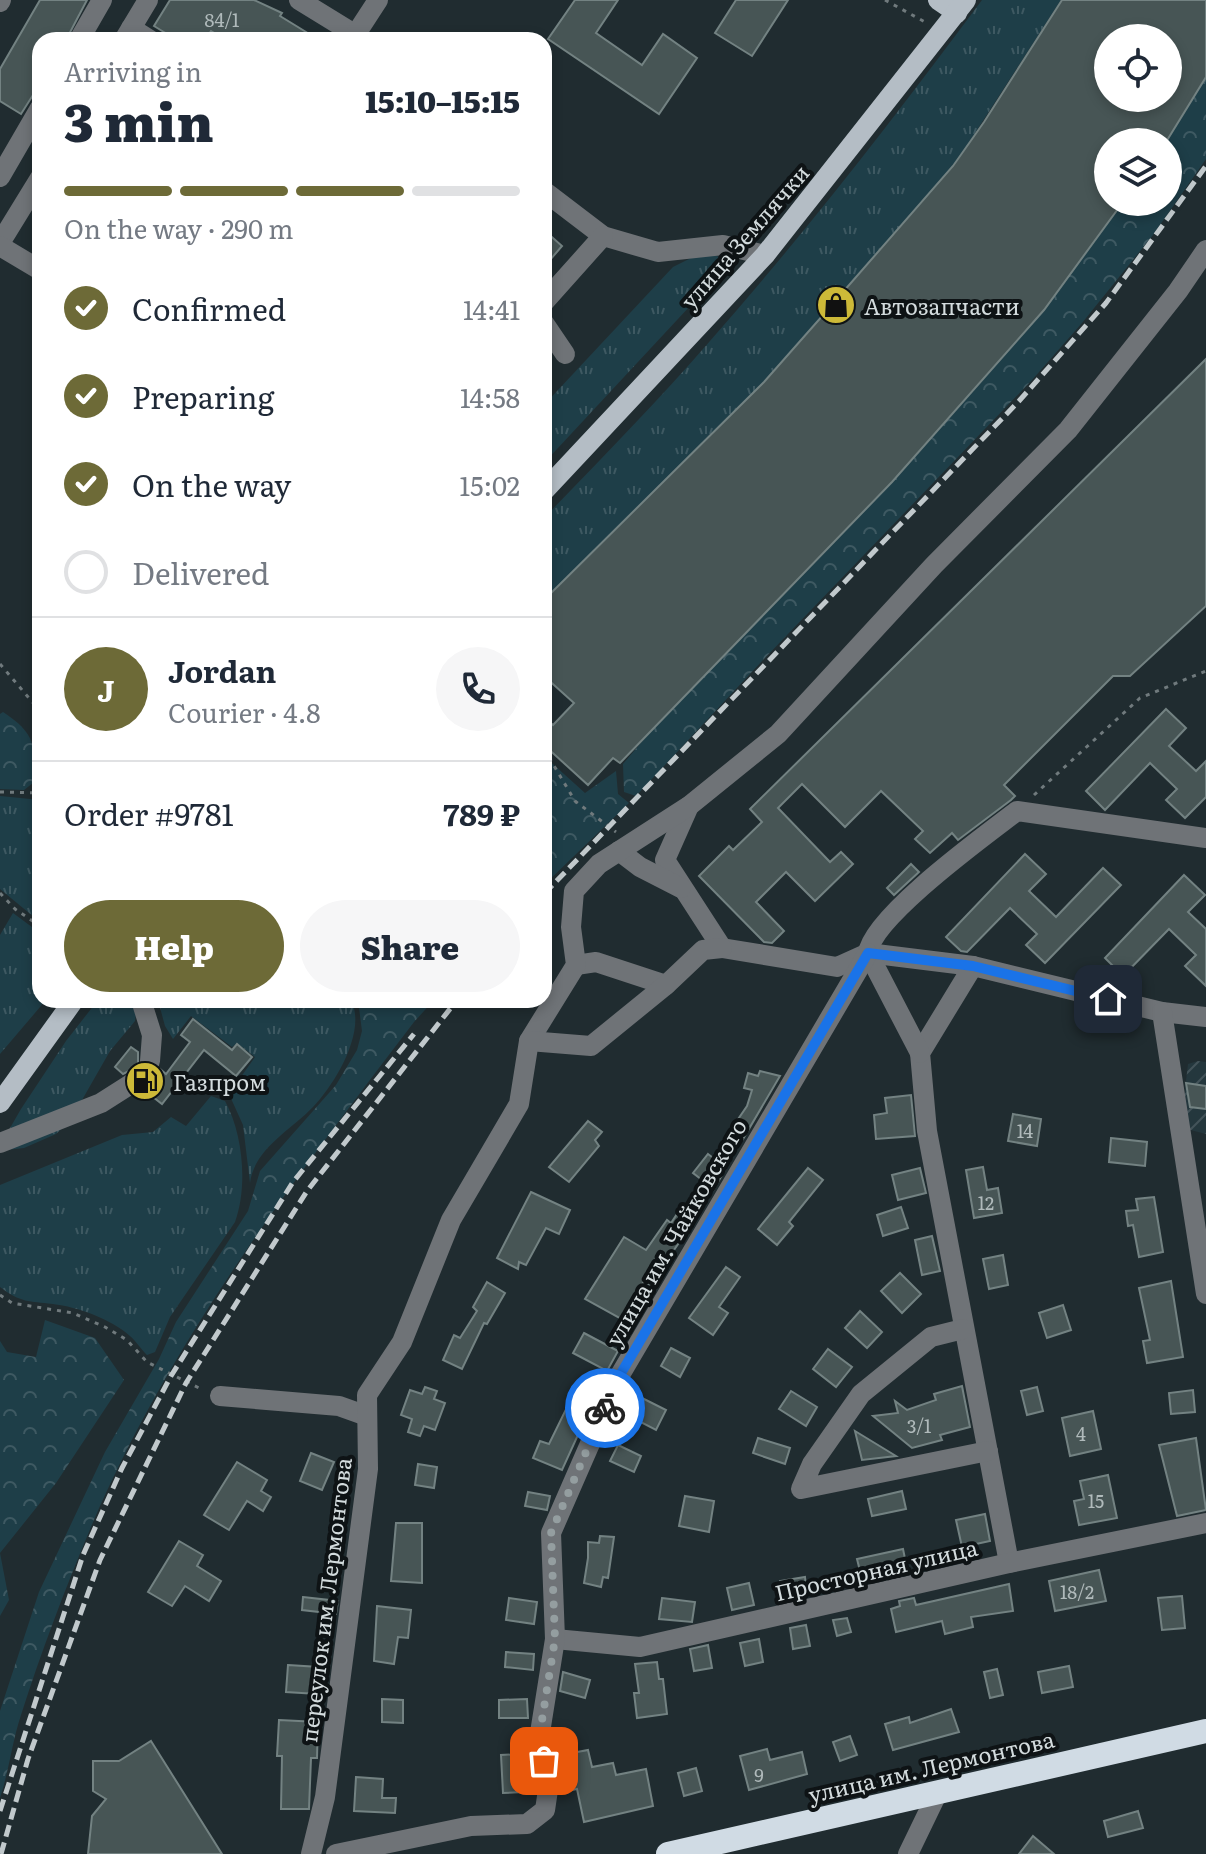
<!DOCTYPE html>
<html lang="en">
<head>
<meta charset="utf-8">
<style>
  :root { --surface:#fff; --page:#f6f6f7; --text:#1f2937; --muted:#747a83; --line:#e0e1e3; --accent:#6d6a37 }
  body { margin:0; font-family:Literata,serif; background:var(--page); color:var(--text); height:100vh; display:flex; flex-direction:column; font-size:30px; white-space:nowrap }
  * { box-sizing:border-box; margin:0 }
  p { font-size:26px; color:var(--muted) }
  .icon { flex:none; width:44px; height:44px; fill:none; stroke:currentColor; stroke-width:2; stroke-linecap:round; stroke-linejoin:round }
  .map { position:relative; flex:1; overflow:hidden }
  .panel { position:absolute; left:32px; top:32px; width:520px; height:976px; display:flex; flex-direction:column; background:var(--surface); border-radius:24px; box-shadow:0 4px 12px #0003 }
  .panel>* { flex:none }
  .controls { position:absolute; left:1094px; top:24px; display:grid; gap:16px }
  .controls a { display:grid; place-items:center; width:88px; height:88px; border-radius:50%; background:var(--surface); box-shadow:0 4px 12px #0003; font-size:40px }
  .pin { position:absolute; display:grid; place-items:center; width:68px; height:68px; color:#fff; margin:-34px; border-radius:16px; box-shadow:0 4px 12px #0006 }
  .courier { position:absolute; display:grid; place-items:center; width:80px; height:80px; margin:-40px; border:6px solid #1a73e8; border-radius:50%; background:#fff; color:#222; box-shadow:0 2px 10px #0007 }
  .headline em { font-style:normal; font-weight:800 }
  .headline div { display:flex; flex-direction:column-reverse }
  .headline { display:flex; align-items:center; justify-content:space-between; height:136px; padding:0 32px }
  h1 { font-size:52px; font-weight:800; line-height:60px }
  .bar { display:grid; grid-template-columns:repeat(4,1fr); gap:12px 8px; align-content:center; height:96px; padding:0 32px }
  .bar i { height:10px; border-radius:6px; background:var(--line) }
  .bar .active { background:var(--accent) }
  .bar p { grid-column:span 4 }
  .line { display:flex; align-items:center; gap:20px; padding:0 32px; border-top:2px solid var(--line) }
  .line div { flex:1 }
  .round { display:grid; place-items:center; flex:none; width:84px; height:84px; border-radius:42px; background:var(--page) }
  ol { padding:0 32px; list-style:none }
  li { display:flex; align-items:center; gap:24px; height:88px }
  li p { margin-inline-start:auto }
  li .icon { padding:8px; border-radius:50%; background:var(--accent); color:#fff; stroke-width:4 }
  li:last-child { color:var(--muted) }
  li i { width:44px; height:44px; border:4px solid var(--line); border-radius:50% }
  .action { display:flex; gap:16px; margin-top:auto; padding:16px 32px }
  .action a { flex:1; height:92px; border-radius:48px; background:var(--accent); color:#fff; font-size:32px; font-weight:800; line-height:92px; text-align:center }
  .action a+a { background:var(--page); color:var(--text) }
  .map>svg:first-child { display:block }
  .industrial { fill:url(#industrial-furrows) }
  .grass { fill:url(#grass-tufts) }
  .forest { fill:url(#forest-crowns) }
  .building { fill:#475555; stroke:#738282; stroke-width:2; fill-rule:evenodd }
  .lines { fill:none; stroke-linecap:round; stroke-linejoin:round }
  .path { stroke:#707a7d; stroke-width:3; stroke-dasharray:4 6; stroke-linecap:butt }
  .minor { stroke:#6f7377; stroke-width:20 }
  .major { stroke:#b4bdc5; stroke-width:20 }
  .highway { stroke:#d0dbe4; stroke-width:24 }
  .rail { stroke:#c1c9cc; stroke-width:5; stroke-dasharray:12 6; stroke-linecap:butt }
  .done { stroke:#949ea0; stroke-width:8; stroke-dasharray:0 14.4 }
  .route { stroke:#1a73e8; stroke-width:10 }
  .labels { text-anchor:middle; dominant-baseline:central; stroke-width:8; stroke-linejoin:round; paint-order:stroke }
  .number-label { font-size:18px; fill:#b0babb }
  .street-label { font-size:22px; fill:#d3dbdd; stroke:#0e1315 }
  .poi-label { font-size:22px; fill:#d3dbdd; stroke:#0e1315; text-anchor:start }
</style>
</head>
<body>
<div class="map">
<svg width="1206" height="1854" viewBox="0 0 1206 1854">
  <defs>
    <pattern id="industrial-furrows" width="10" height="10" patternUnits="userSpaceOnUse" patternTransform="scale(2)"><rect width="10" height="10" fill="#24373d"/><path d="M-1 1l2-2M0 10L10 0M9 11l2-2" fill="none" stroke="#435359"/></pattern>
    <pattern id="grass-tufts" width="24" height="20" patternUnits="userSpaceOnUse" patternTransform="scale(2)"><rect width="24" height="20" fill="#1e3e48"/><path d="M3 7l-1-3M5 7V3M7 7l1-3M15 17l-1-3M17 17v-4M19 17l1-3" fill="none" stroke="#3e5962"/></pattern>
    <pattern id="forest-crowns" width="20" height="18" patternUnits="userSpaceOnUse" patternTransform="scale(2)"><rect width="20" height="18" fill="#1e3e48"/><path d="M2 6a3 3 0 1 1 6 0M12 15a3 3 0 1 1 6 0" fill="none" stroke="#3e5962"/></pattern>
  </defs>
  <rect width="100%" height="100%" fill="#202c30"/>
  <polygon class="industrial" points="1198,1061 1206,1062 1206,1134 1187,1129 1183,1107 1188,1064"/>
  <g class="grass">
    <path d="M982,0H1061L959,158L935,186L764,382L544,600V518C600,460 657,402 710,341C806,232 895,117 982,0Z"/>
    <polygon points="715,255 730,263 544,463 544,405 673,267 693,257"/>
    <polygon points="0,796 40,800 40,922 0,889"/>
    <polygon points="13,913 40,933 40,1000 46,1000 0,1054 0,935"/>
    <polygon points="98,1000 132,1000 137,1007 135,1021 110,1051 70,1121 56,1134 24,1148 6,1150 6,1135 21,1109 66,1041"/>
    <path d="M158,1000H351C367,1031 335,1084 313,1107C291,1130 254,1149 250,1183L243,1125L229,1094L255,1057L237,1043L232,1047L191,1016L173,1039L165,1026Z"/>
    <path d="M211,1096L225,1101C243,1134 248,1186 235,1222L170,1317L155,1352L147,1355C141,1349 136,1341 130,1336C111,1319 78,1307 53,1304C29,1301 21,1303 0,1287V1185L122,1135L153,1132L171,1117L186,1126Z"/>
  </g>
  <g class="forest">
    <polygon points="1206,77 1206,159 1153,235 1082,323 1032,380 763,660 636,796 624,792 623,764 650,732 892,482 1123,202 1168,202 1168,142 1166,142"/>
    <path d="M3,712C35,733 37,747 33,783L24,790L0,789V714Z"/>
    <polygon points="544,756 585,793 616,771 618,794 629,803 544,885"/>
    <path d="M358,1000H434L414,1022C293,1181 170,1341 91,1527C65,1589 41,1652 21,1715C12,1742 9,1771 0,1798V1711L39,1592L105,1452L159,1359L176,1322L248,1211L260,1171L336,1085L357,1050L362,1031Z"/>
    <polygon points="45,1320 95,1338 124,1380 56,1483 0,1553 9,1600 0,1616 0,1341 7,1352 36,1357"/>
  </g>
  <g class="building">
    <polygon points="40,0 87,0 66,40 40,40 40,84 21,114 0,101 0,69"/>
    <polygon points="170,0 254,0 282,13 280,16 319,40 226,40 211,31 205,40 177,40 154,26"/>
    <polygon points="575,0 618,0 596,33 642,65 663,34 697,58 659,114 548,39"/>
    <polygon points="736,0 788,0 752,56 715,33"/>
    <path d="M1062,0H1206V77L1166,142H1108V202H1123L1044,310L892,482L620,763L613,758L588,785L544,745V717L553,725L574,703L544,676V600L764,382L824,314L818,308L836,286L843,292L953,166L984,122ZM1108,38H1168V98H1108Z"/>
    <polygon points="544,230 562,246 544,267"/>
    <polygon points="1206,359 1206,606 1130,676 1113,676 1004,785 1015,796 1011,800 958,840 952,833 930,853 915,839 923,831 881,791 845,827 802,784 778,808 830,862 841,852 853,864 815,901 786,872 756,902 784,931 772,943 764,942 699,876 729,846 733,850 762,822 750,809"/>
    <polygon points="1166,709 1186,728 1169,746 1196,771 1206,761 1206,797 1185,818 1166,800 1177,789 1150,763 1105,810 1086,791"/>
    <polygon points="1025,854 1046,874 1029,891 1056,917 1103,868 1121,885 1045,963 1026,945 1037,934 1010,908 967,952 961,951 946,937"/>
    <polygon points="911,864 919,872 894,895 887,888"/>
    <polygon points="1184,875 1205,895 1188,912 1206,929 1206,986 1185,966 1196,955 1169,929 1123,976 1105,958"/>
    <polygon points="193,1019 232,1050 237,1044 252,1057 236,1076 204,1050 162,1104 144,1090 147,1081 141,1071 133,1069 123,1074 115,1067 131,1047 138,1052 138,1066 142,1071 150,1074 160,1069 166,1074 190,1042 181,1035"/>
    <polygon points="760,1071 780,1076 743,1139 730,1131 747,1106 752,1090 744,1088 748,1073 758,1076"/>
    <polygon points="1186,1083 1206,1086 1206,1109 1190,1107"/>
    <polygon points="911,1095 915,1136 876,1139 874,1115 887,1113 885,1098"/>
    <polygon points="1013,1114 1041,1119 1037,1146 1008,1141"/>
    <polygon points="588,1121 602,1132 595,1140 599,1146 569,1182 549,1167"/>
    <polygon points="1111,1138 1147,1142 1145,1166 1109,1162"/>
    <polygon points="708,1154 726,1168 714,1189 693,1173"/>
    <polygon points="983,1167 987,1190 998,1188 1002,1213 974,1218 966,1170"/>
    <polygon points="808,1168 823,1180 789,1222 793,1226 777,1245 758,1229"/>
    <polygon points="920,1168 926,1193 898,1200 892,1175"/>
    <polygon points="531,1192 570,1210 559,1234 546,1228 526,1265 519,1262 518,1269 497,1258"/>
    <polygon points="1154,1197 1163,1252 1139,1257 1133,1225 1128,1226 1126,1211 1138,1210 1136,1199"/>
    <polygon points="683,1205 698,1215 650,1285 644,1281 623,1320 585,1299 624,1237 646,1250 667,1220 671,1223"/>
    <polygon points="901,1207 908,1228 883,1236 877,1215"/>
    <polygon points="932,1236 940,1271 922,1275 915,1240"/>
    <polygon points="1003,1255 1008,1285 989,1289 983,1259"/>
    <polygon points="726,1267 740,1277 719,1307 728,1313 713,1335 689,1318"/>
    <polygon points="900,1273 921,1294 902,1313 881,1291"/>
    <polygon points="1171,1281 1183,1357 1147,1363 1143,1341 1150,1340 1139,1288"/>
    <polygon points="487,1282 505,1293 487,1324 484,1323 462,1369 443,1360 454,1335 460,1338 477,1311 473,1307"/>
    <polygon points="1063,1305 1071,1330 1047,1338 1039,1313"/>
    <polygon points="860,1311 882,1332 867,1348 845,1328"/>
    <polygon points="584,1333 618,1351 607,1371 573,1353"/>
    <polygon points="671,1348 690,1358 680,1377 661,1366"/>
    <polygon points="828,1349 852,1367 836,1387 813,1369"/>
    <polygon points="962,1386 970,1427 940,1435 942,1440 912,1448 873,1416 898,1413 895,1401 907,1410 936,1400 934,1394"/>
    <polygon points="425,1387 437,1391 434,1399 445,1403 435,1430 424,1426 420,1436 408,1432 412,1419 401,1415 410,1390 422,1394"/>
    <polygon points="1037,1387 1043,1411 1027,1415 1021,1391"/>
    <polygon points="1193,1390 1195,1412 1171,1414 1169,1393"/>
    <polygon points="791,1391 817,1407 806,1426 779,1409"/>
    <polygon points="574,1393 593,1402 562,1470 533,1458 540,1441 549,1444"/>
    <polygon points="638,1396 666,1410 656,1430 629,1416"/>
    <polygon points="1093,1411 1101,1449 1070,1456 1062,1418"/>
    <polygon points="855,1431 896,1456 862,1460"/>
    <polygon points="758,1438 790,1448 785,1464 753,1453"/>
    <polygon points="1196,1438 1206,1510 1177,1516 1159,1445"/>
    <polygon points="618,1445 641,1456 634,1472 610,1461"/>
    <polygon points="311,1453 334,1462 322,1490 300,1481"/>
    <polygon points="237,1462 267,1480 261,1491 271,1497 263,1511 247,1501 229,1530 204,1515"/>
    <polygon points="418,1464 437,1467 434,1488 415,1485"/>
    <polygon points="1108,1475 1117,1518 1079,1525 1074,1501 1084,1499 1080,1481"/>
    <polygon points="902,1491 906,1509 872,1516 868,1499"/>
    <polygon points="528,1492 550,1496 547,1510 525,1506"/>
    <polygon points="685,1496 714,1501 709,1532 679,1526"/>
    <polygon points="985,1514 990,1541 962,1547 956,1520"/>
    <polygon points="396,1523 422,1523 422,1583 391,1581"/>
    <polygon points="600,1536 614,1537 608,1578 603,1577 601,1587 584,1583 588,1558 588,1542 599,1543"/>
    <polygon points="179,1541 203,1555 197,1566 221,1581 209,1601 185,1586 172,1606 148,1592"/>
    <polygon points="903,1549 908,1573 863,1583 857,1559"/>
    <polygon points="1099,1570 1106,1601 1055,1611 1049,1581"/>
    <polygon points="805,1577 807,1596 782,1601 780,1581"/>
    <polygon points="749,1583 754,1605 732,1610 727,1588"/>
    <polygon points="1009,1584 1013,1611 971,1617 973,1627 945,1634 942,1621 896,1632 891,1609 900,1606 899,1601 914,1598 916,1605"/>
    <polygon points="1182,1596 1185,1628 1162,1630 1158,1598"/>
    <polygon points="303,1597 338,1601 336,1614 302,1610"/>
    <polygon points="509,1598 537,1602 534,1624 506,1620"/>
    <polygon points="662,1598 695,1602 692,1622 659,1619"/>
    <polygon points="377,1606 411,1610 408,1638 398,1637 394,1664 374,1661"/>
    <polygon points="847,1618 851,1632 837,1636 833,1620"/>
    <polygon points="806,1625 810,1646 793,1649 790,1628"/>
    <polygon points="759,1639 763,1662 745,1666 740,1643"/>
    <polygon points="708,1645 712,1668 694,1671 690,1649"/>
    <polygon points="506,1652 534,1654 533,1670 505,1667"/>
    <polygon points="657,1662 659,1679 663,1679 667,1714 637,1718 634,1693 639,1693 635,1664"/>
    <polygon points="288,1665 319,1667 317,1694 286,1692"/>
    <polygon points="1069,1666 1073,1687 1042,1693 1038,1672"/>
    <polygon points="997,1669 1003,1695 990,1698 984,1672"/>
    <polygon points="563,1672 590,1680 585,1698 560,1691"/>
    <polygon points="382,1699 403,1700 403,1723 382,1722"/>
    <polygon points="527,1699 528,1718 499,1718 499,1700"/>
    <polygon points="951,1709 959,1732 893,1750 885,1724 909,1717 910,1723"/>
    <polygon points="279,1720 318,1722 317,1758 311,1758 309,1809 281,1809 282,1756 277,1756"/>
    <polygon points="850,1736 857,1755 840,1761 833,1742"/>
    <polygon points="151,1741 222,1854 88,1854 92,1816 106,1799 93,1791 93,1761 119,1761"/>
    <polygon points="767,1749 770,1760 802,1752 807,1774 749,1790 740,1756"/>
    <polygon points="588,1750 592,1767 613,1763 616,1775 646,1769 653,1806 584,1822 577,1789 562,1792 556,1756"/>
    <polygon points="523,1754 524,1792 503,1793 501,1755"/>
    <polygon points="696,1768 702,1791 684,1796 678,1773"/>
    <polygon points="356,1777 383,1779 382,1798 396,1798 395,1813 354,1811"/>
    <polygon points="1138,1811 1143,1828 1108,1837 1104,1821"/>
    <polygon points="1033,1836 1054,1854 1019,1854"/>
  </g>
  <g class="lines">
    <g class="path">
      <polyline points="885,0 925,22"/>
      <polyline points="0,664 40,711"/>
      <polyline points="544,749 575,801 616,832"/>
      <polyline points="0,792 40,793"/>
      <polyline points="1034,795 1140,698 1206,671"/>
      <polyline points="0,893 15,909 40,926"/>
      <polyline points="0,1295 12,1303 73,1313 105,1327 127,1340 147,1362 201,1389"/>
    </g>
    <g class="minor">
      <polyline points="299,0 356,35"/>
      <polyline points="0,2 1,0"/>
      <polyline points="131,28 150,40"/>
      <polyline points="79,40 102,0"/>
      <polyline points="124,40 148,0"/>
      <polyline points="352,40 378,0"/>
      <polyline points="0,177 40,108"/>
      <polyline points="544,191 603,236 658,252 723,245 765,255"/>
      <polyline points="0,243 40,178"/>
      <polyline points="0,246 40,270"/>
      <polyline points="544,302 603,236"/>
      <polyline points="544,323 565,354"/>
      <polyline points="689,806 665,860 722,948 837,967 868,953"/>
      <polyline points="619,851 640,867 681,888"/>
      <polyline points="868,953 973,966 1162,1012 1206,1017"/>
      <polyline points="576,965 596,962 666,985"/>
      <polyline points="973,966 920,1053 927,1131 1009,1563"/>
      <polyline points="141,1000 152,1035 150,1061"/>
      <polyline points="1162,1012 1206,1294"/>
      <polyline points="529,1041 576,965 571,927 574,891 599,864 689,806 778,734 934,565 1068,430 1178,291 1206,250"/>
      <path d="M920,1053L868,953C872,917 986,835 1017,811L1206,838"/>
      <polyline points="0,1143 101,1103 134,1082"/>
      <polyline points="963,1329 931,1337 861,1394 812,1464 801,1489 988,1451"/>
      <polyline points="220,1396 339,1406 367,1416"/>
      <polyline points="555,1639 640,1647 1009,1563 1206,1523"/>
      <polyline points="311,1854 325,1797 368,1469 367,1395 402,1342 451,1220 519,1104 529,1041 591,1046 666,985 703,950 722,948"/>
      <polyline points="336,1854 471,1826 527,1824 545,1810 549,1783 539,1739 555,1639 551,1533 620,1375 868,953"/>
      <polyline points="908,1854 938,1792"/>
    </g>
    <g class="major">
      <polyline points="938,0 957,13"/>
      <polyline points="544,491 765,255 966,0"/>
      <polyline points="0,1103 74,1000"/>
    </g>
    <polyline class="highway" points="668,1854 1206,1731"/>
    <g class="rail">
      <polyline points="544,894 1019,401 1106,303 1206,166"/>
      <polyline points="0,1811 83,1555 122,1468 171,1376 293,1182 414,1034"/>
      <polyline points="1,1854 28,1759 100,1560 186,1383 307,1191 457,1000"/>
    </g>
  </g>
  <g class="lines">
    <polyline class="done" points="544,1761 539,1739 555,1639 551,1533 605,1408"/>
    <polyline class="route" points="605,1408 620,1375 868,953 973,966 1108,999"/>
  </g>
  <defs>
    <symbol id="shop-disc" viewBox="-11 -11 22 22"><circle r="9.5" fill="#cdb938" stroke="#0e1315"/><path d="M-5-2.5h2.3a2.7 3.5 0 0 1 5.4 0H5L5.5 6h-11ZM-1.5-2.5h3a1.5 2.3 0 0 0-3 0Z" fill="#111"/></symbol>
    <symbol id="fuel-disc" viewBox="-11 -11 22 22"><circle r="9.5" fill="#cdb938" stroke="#0e1315"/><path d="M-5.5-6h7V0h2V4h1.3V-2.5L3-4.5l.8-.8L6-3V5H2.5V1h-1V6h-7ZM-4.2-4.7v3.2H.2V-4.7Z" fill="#111"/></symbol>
  </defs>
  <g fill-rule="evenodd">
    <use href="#shop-disc" x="814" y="283" width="44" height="44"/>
    <use href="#fuel-disc" x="123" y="1059" width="44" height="44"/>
  </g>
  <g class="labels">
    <g class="number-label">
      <text x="222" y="19">84/1</text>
      <text x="1025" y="1130">14</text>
      <text x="986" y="1202">12</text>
      <text x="919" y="1425">3/1</text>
      <text x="1081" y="1433">4</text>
      <text x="1096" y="1500">15</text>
      <text x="1077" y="1591">18/2</text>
      <text x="759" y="1774">9</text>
    </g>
    <g class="street-label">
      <text transform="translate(744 236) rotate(-49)">улица Землячки</text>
      <text transform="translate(675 1232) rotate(-60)">улица им. Чайковского</text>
      <text transform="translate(876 1569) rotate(-13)">Просторная улица</text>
      <text transform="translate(325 1600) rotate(-83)">переулок им. Лермонтова</text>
      <text transform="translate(931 1766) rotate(-13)">улица им. Лермонтова</text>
    </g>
    <g class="poi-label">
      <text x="864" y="305">Автозапчасти</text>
      <text x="173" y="1081">Газпром</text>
    </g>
  </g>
</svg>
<div class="controls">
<a><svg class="icon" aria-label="locate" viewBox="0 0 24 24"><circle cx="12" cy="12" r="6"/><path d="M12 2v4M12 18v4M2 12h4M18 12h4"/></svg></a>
<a><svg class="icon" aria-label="layers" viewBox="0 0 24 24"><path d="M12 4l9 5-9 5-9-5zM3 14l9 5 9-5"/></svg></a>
</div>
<div class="pin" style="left:544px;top:1761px;background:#ea580c"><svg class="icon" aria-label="bag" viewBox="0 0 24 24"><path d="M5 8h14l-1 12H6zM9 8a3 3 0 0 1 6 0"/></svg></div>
<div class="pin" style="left:1108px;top:999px;background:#1f2937"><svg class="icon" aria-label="home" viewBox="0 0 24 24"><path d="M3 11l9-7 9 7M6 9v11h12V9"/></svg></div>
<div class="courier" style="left:605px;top:1408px"><svg class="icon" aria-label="bike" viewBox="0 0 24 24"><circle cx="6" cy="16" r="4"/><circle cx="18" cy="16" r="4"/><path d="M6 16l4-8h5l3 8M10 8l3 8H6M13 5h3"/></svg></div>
<section class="panel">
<div class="headline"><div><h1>3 min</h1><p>Arriving in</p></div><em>15:10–15:15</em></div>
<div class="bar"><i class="active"></i><i class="active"></i><i class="active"></i><i></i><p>On the way · 290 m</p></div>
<ol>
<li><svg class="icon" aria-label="check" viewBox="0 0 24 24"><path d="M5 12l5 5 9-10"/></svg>Confirmed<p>14:41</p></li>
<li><svg class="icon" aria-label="check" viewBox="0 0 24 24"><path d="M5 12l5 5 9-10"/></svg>Preparing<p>14:58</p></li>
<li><svg class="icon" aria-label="check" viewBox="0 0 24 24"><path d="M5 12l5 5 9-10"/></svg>On the way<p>15:02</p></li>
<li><i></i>Delivered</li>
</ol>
<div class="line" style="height:144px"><b class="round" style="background:var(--accent);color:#fff">J</b><div><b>Jordan</b><p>Courier · 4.8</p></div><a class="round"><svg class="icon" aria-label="phone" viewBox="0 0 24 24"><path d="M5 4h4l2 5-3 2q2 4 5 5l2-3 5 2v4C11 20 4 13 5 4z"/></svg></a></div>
<div class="line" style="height:104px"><div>Order #9781</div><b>789 ₽</b></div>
<div class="action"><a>Help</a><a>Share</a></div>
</section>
</div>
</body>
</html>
